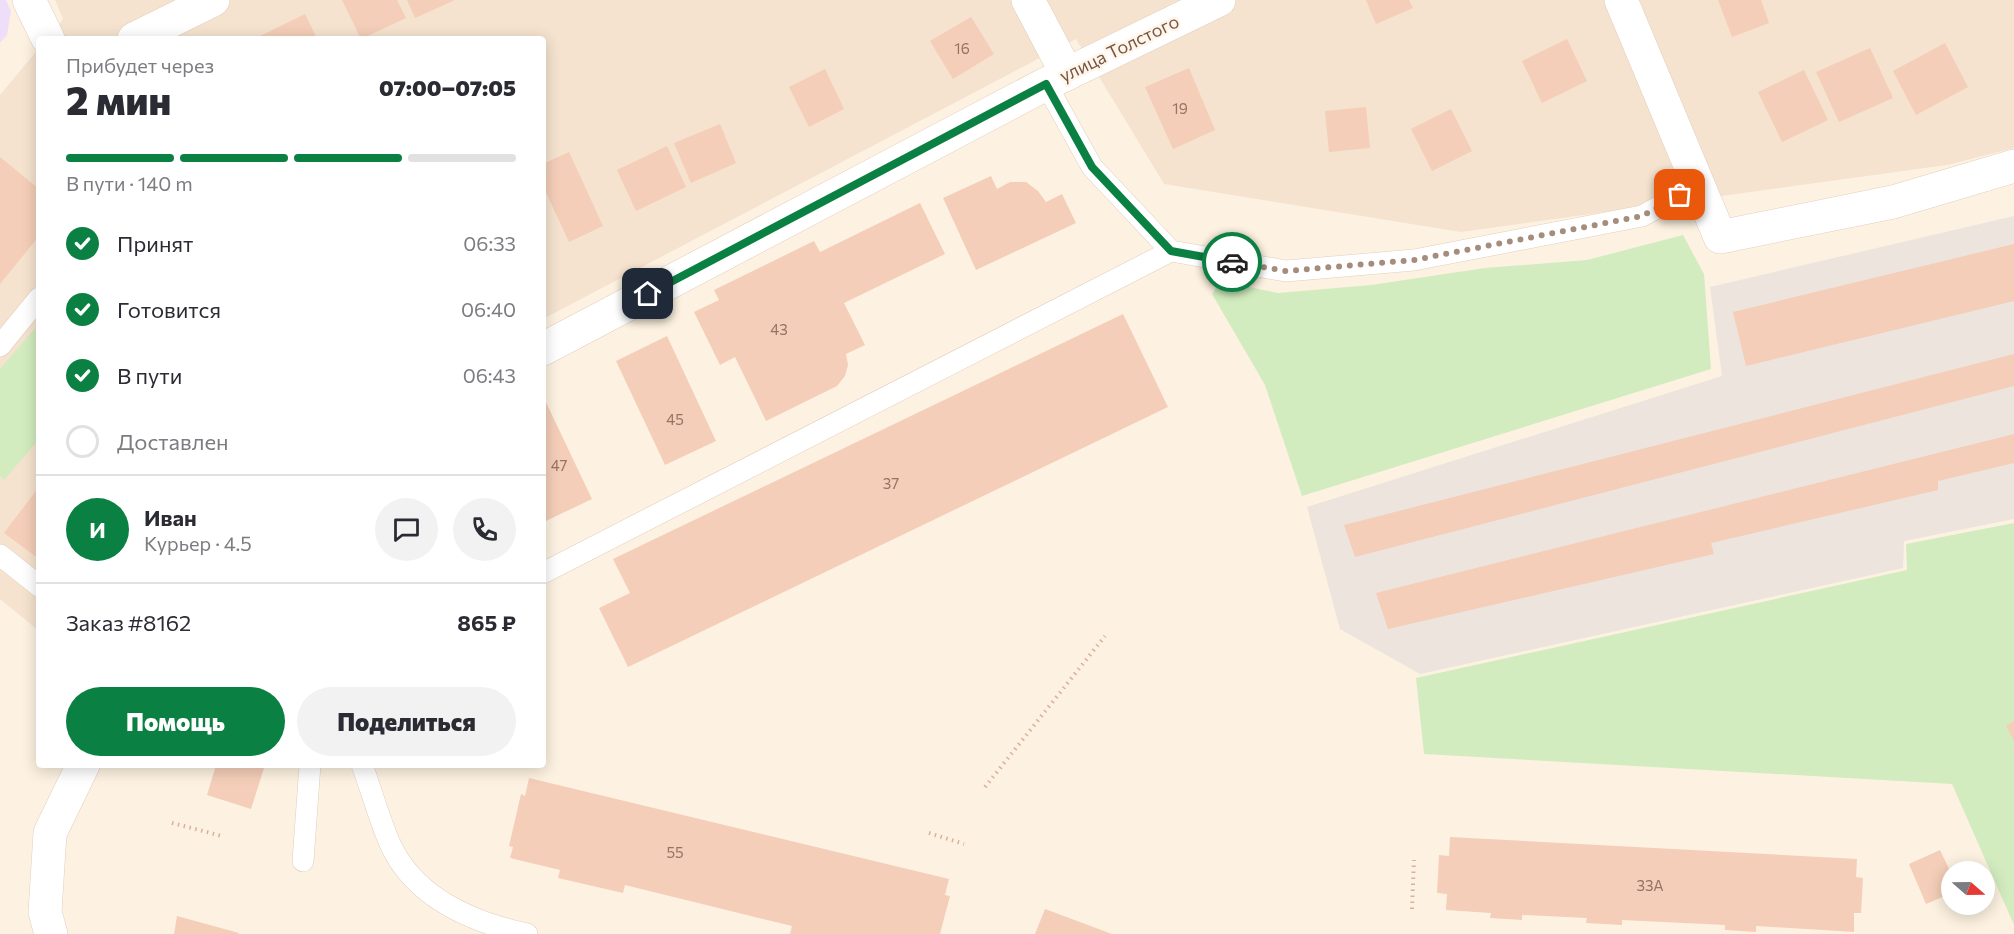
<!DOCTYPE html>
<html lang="ru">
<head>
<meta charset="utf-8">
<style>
  :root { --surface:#fff; --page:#f2f2f3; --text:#2b2b33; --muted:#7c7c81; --line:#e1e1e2; --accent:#0b8043 }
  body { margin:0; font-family:Commissioner,sans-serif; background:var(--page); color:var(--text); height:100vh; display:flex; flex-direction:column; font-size:22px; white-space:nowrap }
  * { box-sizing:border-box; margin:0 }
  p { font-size:20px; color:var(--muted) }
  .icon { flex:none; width:33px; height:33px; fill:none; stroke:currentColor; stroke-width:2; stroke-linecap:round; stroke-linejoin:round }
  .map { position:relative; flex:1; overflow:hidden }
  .side { position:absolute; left:36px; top:36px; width:510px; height:732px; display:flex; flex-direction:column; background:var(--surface); border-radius:6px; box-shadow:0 3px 15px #0003 }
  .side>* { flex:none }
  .needle { width:39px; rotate:110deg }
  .fabs { position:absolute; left:1941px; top:861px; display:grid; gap:12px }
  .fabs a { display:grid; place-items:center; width:54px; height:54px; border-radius:50%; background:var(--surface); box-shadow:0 3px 15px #0003; font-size:30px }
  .pin { position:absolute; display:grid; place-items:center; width:51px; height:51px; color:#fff; margin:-26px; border-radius:12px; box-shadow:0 3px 9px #0006 }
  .courier { position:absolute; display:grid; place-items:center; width:60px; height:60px; margin:-30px; border:4px solid #0b8043; border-radius:50%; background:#fff; color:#222; box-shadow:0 2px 8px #0007 }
  .headline em { font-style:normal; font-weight:800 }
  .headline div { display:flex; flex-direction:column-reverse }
  .headline { display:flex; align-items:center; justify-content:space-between; height:102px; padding:0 30px }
  h1 { font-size:39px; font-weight:800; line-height:45px }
  .bar { display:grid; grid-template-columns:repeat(4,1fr); gap:9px 6px; align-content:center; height:72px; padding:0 30px }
  .bar i { height:8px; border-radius:4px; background:var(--line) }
  .bar .on { background:var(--accent) }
  .bar p { grid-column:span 4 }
  .line { display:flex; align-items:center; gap:15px; padding:0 30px; border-top:2px solid var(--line) }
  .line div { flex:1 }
  .round { display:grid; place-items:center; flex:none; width:63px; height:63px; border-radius:32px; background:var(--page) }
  ol { padding:0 30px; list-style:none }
  li { display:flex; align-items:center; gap:18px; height:66px }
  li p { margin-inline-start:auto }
  li .icon { padding:6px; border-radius:50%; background:var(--accent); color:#fff; stroke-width:4 }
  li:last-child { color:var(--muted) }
  li i { width:33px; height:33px; border:3px solid var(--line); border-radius:50% }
  .button { display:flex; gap:12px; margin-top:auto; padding:12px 30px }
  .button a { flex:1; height:69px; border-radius:36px; background:var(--accent); color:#fff; font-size:24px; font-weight:800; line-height:69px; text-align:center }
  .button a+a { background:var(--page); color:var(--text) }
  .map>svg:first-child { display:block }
  .residential { fill:#f5e3cf }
  .industrial { fill:#ece4dd }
  .education { fill:#efdefa }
  .green { fill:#d2ecbf }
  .building { fill:#f4ceb8 }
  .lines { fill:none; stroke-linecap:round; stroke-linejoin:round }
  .lane-casing { stroke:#e2cebd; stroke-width:22 }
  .street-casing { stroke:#e2cebd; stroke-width:34 }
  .path { stroke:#d9b19b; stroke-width:4; stroke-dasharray:1.5 4.5; stroke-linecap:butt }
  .lane { stroke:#fff; stroke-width:21 }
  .street { stroke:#fff; stroke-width:33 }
  .done { stroke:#a58d7d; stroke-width:6; stroke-dasharray:0 10.8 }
  .route { stroke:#0b8043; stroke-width:8 }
  .labels { text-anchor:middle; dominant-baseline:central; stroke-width:5; stroke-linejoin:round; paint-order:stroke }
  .number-label { font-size:15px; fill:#967463 }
  .street-label { font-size:18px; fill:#765647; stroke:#fff6e9 }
</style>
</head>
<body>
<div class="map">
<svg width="2014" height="934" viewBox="0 0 2014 934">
  <rect width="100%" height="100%" fill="#fdf2e1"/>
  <g class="residential">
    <polygon points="55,0 2014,0 2014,148 1947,165 1461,232 1164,184 1076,39 543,319 543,39 47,39 63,19"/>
    <polygon points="39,48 39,631 0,599 0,95"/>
  </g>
  <polygon class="industrial" points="2014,216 2014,519 1904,541 1903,568 1420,674 1340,629 1307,507 1722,376 1710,287"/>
  <polygon class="education" points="0,0 6,0 11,11 7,35 0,43"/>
  <g class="green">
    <polygon points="1683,235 1704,274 1711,369 1302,496 1265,385 1212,294 1221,281 1278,293 1371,285 1485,268 1587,260"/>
    <polygon points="38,325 39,439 4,480 0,476 0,369"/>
    <polygon points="2014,523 2014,925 1952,784 1424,754 1416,678 1907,570 1906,544"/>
  </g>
  <g class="building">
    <polygon points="342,0 397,0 406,18 361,39"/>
    <polygon points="407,0 455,0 415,18"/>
    <polygon points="1366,0 1409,0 1413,8 1376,24"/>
    <polygon points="1718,0 1761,0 1769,23 1732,37"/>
    <polygon points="305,14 317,39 254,39"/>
    <polygon points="971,17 994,54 953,79 930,41"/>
    <polygon points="1567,39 1587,81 1542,103 1522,61"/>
    <polygon points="1945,43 1968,87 1916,115 1893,71"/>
    <polygon points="1870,48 1893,98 1839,122 1816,72"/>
    <polygon points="1189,68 1215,130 1173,149 1145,87"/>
    <polygon points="825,69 844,109 809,127 789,87"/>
    <polygon points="1804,70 1828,120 1782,142 1758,92"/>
    <polygon points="1366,107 1370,148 1329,152 1325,111"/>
    <polygon points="1451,109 1472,151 1432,171 1411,129"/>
    <polygon points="720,124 736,163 691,183 674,143"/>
    <polygon points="667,146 686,187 636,211 617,170"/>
    <polygon points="569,152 603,226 569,242 543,186 543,164"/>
    <polygon points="0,157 39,189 39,236 0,284"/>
    <polygon points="991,176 997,189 1010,182 1026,182 1038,191 1046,202 1062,194 1076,223 976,270 943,198"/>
    <polygon points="920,203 945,254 844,303 865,345 846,354 848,365 845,376 837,386 766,421 735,357 720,365 694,312 719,300 714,290 814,241 820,252"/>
    <polygon points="2014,244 2014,301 1746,366 1733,312"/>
    <polygon points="1123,314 1168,407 628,667 599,608 630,593 613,559"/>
    <polygon points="667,336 716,441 665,465 616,361"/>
    <polygon points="2014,354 2014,386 1355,557 1344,525"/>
    <polygon points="543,396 592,499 546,521 543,516"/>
    <polygon points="2014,434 2014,463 1938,481 1938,490 1711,543 1714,554 1388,629 1376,593"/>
    <polygon points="39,487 39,559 4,533"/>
    <polygon points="2014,721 2014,741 2006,726"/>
    <polygon points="216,765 265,765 251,809 207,795"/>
    <polygon points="529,778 949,879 945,895 950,896 940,934 790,934 792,926 625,885 623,893 558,878 560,870 510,858 513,847 509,846 521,794 525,796"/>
    <polygon points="1450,837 1857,859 1856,877 1863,878 1861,913 1854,913 1854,932 1756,926 1756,932 1725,930 1725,925 1622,920 1622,925 1586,923 1587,918 1522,915 1522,920 1490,918 1491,913 1446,910 1447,894 1437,893 1439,855 1449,856"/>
    <polygon points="1940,850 1952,875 1952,893 1926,904 1909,864"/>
    <polygon points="1045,909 1112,934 1035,934"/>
    <polygon points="177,916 239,933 238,934 174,934"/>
  </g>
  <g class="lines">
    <defs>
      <g id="lane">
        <polyline points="1046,84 1092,167 1171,251 1286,271 1414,260 1642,216 1699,185"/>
        <polyline points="0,346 39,298"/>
        <polyline points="0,555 39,586"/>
        <polyline points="543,573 1171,251"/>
        <path d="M362,765C371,789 378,815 388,839C411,896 471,922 527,934"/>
        <polyline points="303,861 310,765"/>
      </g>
      <g id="street">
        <polyline points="29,0 48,39"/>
        <polyline points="1028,0 1067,74"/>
        <polyline points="1621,0 1720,237 1893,202 2014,166"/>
        <polyline points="134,39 213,0"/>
        <polyline points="543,349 1046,84 1219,0"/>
        <polyline points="51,934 45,912 50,833 83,765"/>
      </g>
    </defs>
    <use href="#lane" class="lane-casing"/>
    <use href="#street" class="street-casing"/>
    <g class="path">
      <polyline points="985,787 1105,636"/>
      <polyline points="172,823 222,836"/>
      <polyline points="929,833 964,844"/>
      <polyline points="1412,909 1414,860"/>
    </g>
    <use href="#lane" class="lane"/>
    <use href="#street" class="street"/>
  </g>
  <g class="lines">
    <polyline class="done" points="1232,262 1286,271 1414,260 1642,216 1680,195"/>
    <polyline class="route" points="648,294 1046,84 1092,167 1171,251 1232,262"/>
  </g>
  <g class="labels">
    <g class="number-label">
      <text x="962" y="48">16</text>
      <text x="1180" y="108">19</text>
      <text x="779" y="329">43</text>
      <text x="675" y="419">45</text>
      <text x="559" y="465">47</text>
      <text x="891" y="483">37</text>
      <text x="675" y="852">55</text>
      <text x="1650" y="885">33А</text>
    </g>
    <g class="street-label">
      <text transform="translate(1119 48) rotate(-26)">улица Толстого</text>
    </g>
  </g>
</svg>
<div class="fabs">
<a><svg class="needle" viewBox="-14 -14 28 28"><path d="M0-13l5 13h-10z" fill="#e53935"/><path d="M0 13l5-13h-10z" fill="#7c7c81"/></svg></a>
</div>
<div class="pin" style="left:1680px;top:195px;background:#ea580c"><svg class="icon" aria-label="bag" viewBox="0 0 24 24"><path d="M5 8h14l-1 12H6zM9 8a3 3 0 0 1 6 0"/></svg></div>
<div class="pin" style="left:648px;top:294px;background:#1f2937"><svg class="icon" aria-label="home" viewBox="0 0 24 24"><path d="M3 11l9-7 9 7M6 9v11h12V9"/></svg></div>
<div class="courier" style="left:1232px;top:262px"><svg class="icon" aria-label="car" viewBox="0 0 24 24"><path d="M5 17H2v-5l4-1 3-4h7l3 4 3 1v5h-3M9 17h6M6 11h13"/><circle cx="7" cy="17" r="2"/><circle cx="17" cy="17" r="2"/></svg></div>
<section class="side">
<div class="headline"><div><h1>2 мин</h1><p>Прибудет через</p></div><em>07:00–07:05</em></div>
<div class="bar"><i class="on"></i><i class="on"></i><i class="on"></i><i></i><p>В пути · 140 m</p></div>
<ol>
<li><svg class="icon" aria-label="check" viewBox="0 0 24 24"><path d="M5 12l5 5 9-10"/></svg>Принят<p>06:33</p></li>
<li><svg class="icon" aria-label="check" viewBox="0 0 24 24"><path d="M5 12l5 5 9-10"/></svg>Готовится<p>06:40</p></li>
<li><svg class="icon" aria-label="check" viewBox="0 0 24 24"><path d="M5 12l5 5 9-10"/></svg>В пути<p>06:43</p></li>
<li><i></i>Доставлен</li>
</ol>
<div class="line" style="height:108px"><b class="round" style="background:var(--accent);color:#fff">И</b><div><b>Иван</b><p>Курьер · 4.5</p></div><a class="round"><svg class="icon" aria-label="chat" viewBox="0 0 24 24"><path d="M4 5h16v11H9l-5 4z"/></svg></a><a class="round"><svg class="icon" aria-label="phone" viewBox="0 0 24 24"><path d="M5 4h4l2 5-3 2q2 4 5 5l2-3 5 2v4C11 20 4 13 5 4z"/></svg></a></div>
<div class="line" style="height:78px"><div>Заказ #8162</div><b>865 ₽</b></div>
<div class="button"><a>Помощь</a><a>Поделиться</a></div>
</section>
</div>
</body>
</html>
